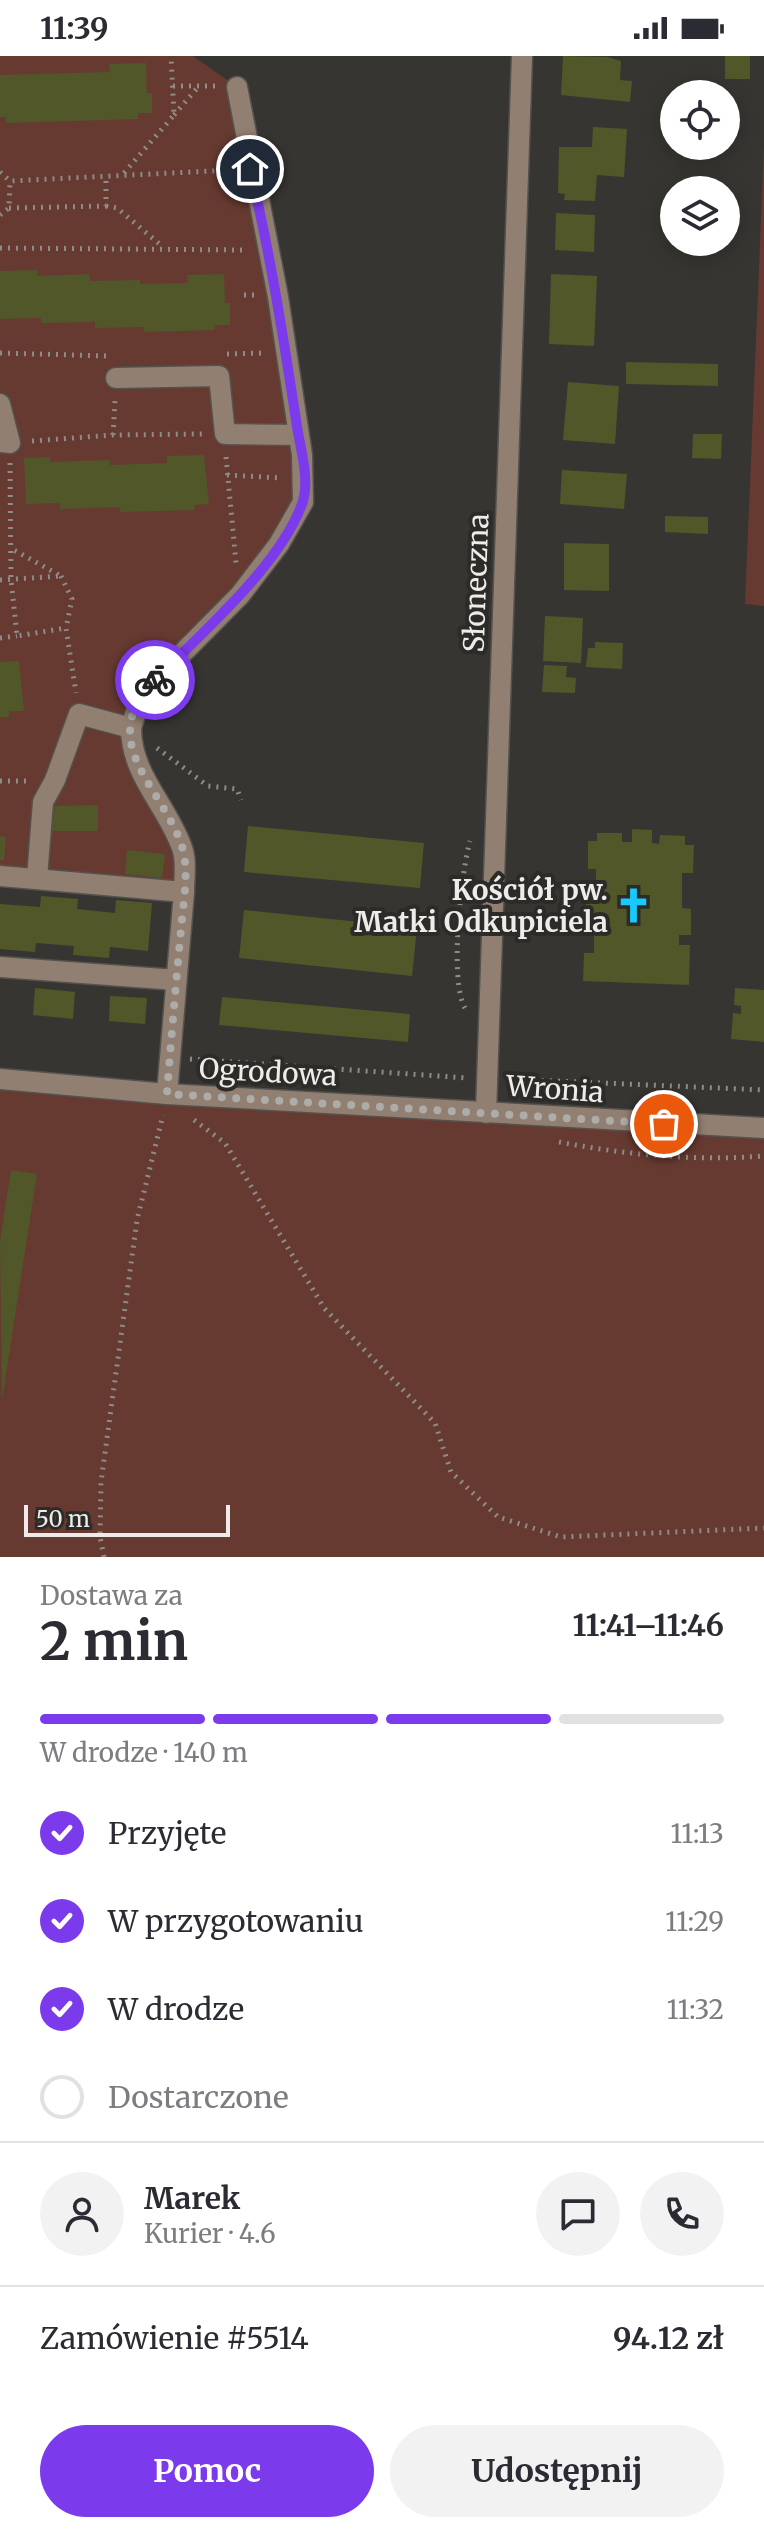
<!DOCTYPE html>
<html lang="pl">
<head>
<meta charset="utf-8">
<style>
  :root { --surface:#fff; --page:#f2f2f3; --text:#2b2b33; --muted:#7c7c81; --line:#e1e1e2; --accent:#7c3aed }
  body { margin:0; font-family:Merriweather,serif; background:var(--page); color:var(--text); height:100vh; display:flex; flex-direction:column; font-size:30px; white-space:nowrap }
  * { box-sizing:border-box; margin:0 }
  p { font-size:26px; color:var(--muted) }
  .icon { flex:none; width:44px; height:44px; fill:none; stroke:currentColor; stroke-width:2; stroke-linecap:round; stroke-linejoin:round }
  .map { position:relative; height:1501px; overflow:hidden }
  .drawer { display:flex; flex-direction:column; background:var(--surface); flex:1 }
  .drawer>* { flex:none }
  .fabs { position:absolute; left:660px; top:24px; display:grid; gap:16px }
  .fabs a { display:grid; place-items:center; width:80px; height:80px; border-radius:50%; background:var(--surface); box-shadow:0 4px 20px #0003; font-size:40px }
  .scale { position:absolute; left:24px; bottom:20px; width:206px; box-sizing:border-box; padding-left:8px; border:4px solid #edecea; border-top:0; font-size:22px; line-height:28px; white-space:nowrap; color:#edecea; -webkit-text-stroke:6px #2c2b27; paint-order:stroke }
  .pin { position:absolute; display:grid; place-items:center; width:68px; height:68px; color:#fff; margin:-34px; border:4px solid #fff; border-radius:50%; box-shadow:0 2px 8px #0007 }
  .courier { position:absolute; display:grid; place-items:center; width:80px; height:80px; margin:-40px; border:6px solid #7c3aed; border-radius:50%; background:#fff; color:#222; box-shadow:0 2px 10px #0007 }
  .summary em { font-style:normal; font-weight:700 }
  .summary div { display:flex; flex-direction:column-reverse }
  .summary { display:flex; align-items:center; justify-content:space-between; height:136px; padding:0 40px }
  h1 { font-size:52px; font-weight:700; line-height:60px }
  .bar { display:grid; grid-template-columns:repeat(4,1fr); gap:12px 8px; align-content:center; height:96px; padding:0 40px }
  .bar i { height:10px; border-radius:6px; background:var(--line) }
  .bar .active { background:var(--accent) }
  .bar p { grid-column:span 4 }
  .line { display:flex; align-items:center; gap:20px; padding:0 40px; border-top:2px solid var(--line) }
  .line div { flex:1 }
  .round { display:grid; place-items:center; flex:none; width:84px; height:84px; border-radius:42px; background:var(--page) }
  ol { padding:0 40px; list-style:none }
  li { display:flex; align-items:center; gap:24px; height:88px }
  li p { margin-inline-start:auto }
  li .icon { padding:8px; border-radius:50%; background:var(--accent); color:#fff; stroke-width:4 }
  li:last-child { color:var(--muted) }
  li i { width:44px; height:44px; border:4px solid var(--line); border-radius:50% }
  .action { display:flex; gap:16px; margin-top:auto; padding:16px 40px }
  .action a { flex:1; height:92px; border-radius:48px; background:var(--accent); color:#fff; font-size:32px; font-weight:700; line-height:92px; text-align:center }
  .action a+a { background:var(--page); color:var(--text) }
  .status { display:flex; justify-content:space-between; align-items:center; height:56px; padding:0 40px; background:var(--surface); direction:ltr }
  .status svg { height:22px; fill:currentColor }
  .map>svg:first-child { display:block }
  .green { fill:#663a31 }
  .building { fill:#525729 }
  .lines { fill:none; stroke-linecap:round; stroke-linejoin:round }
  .minor-casing { stroke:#54524f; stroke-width:23 }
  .path { stroke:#8d8c89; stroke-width:5; stroke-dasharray:2 6; stroke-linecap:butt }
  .minor { stroke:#917f71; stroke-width:20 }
  .done { stroke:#adaca9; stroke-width:8; stroke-dasharray:0 14.4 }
  .route { stroke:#7c3aed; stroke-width:10 }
  .labels { text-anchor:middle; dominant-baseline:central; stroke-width:8; stroke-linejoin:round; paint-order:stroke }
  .street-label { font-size:28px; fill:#edecea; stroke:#2c2b27 }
  .poi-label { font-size:28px; font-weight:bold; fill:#edecea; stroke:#2c2b27; text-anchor:end }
</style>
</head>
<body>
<div class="status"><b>11:39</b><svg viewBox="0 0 49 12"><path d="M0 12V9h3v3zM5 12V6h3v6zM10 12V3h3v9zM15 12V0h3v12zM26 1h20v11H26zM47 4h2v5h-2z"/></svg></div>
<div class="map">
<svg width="764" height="1501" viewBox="0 0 764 1501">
  <rect width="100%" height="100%" fill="#373531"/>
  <g class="green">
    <polygon points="0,0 193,0 237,31 304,424 240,539 131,672 168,759 184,836 0,820"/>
    <polygon points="764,91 764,550 745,548"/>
    <polygon points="0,1023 764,1072 764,1501 0,1501"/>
  </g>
  <g class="building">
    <polygon points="563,0 607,1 621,5 620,24 632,25 630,46 561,39"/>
    <rect x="725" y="0" width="25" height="23"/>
    <polygon points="146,7 147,37 152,37 152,57 138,57 138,63 6,67 6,61 0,61 0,19 110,16 109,8"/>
    <polygon points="593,71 627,73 624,121 597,119 595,145 564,144 565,138 558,137 559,91 592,91"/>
    <polygon points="556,157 595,159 594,196 555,194"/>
    <polygon points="37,214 37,220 89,218 90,225 140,224 140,228 188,227 187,219 224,218 225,247 230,247 230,269 215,269 215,274 144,276 144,271 95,272 95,266 41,267 41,262 0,263 0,215"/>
    <polygon points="551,218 597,220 594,290 549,288"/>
    <polygon points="626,306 718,308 718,330 626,328"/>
    <polygon points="568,326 619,330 615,388 563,384"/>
    <polygon points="693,378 722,378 721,403 692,402"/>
    <polygon points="204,399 209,448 194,449 195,454 120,456 120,451 60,453 60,447 26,448 24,402 50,401 50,406 109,404 110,409 167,407 167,400"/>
    <polygon points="562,414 627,418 624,453 560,448"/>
    <polygon points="665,460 708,461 708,478 665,476"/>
    <polygon points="564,487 609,488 609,535 564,534"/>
    <polygon points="545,560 583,562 581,607 543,605"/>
    <polygon points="595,586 623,587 622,613 586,611 588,592 595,592"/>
    <polygon points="19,605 24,655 9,655 9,661 0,661 0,606"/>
    <polygon points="544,609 567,610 566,621 576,622 575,637 542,636"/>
    <polygon points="98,749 98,775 52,775 52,750"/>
    <polygon points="248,770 424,787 420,832 244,816"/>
    <polygon points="632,773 652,774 652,787 659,788 660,779 685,780 685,789 694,789 693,817 682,817 682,852 691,853 691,879 679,879 679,889 690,889 689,929 583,925 584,897 594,897 594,875 586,875 586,848 596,848 596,813 588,813 588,785 597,785 597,777 622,777 622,786 632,786"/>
    <polygon points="0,780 6,781 4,804 0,804"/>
    <polygon points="127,794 165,798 162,822 125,818"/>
    <polygon points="41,840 78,843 77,853 115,857 116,844 152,847 148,895 110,891 109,902 73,899 74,890 36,887 35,896 0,893 0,848 40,851"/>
    <polygon points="244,854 417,872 412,920 239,902"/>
    <polygon points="35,932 75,936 73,963 33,959"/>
    <polygon points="735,932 764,934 764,986 731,983 733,957 741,958 741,950 734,949"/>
    <polygon points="110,940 147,942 145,968 109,965"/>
    <polygon points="222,941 410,958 408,986 219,969"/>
    <polygon points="11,1114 37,1118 2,1344 0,1185"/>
  </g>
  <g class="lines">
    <defs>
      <g id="minor">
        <polyline points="116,322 219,320 225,378 298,379"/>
        <polyline points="0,348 10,387 0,386"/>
        <path d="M131,672C131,719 167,749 182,792C187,805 184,822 184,836"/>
        <polyline points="0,820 184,836 167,1038"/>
        <polyline points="37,822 43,746 55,724 79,658 131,672 141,639 240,539 279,488 303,446 302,399 278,241 237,31"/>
        <polyline points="0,911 176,924"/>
        <polyline points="0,1023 167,1038 764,1072"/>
        <polyline points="486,1057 522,0"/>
      </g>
    </defs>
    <use href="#minor" class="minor-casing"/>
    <g class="path">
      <polyline points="173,30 215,30"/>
      <polyline points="174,59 199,30"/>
      <polyline points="0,116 10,125 232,114"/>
      <polyline points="124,117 174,59 171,0"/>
      <polyline points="106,150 117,152 163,191"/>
      <polyline points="9,152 106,150 106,119"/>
      <polyline points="0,159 9,152 10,125"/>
      <polyline points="0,192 245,194"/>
      <polyline points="244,239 257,239"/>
      <polyline points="0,297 109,300"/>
      <polyline points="227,298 265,297"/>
      <polyline points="113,379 115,345"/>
      <polyline points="32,385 113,379 202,378"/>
      <polyline points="226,401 236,507"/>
      <polyline points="10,407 11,524 17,580 66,572 76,637"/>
      <polyline points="227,419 282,422"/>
      <polyline points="61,520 72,543 66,572"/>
      <polyline points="0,524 61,520 12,493"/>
      <polyline points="0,582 17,580"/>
      <polyline points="157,692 208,730 237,733 241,744"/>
      <polyline points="0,725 31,725"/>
      <path d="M465,952C449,924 461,818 470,785"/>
      <polyline points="190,1003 468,1022"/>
      <polyline points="510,1023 764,1034"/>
      <polyline points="194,1064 225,1087 324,1252 435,1367 451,1416 498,1461 561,1481 764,1472"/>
      <path d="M559,1086C627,1099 695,1105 764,1100"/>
      <polyline points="104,1501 100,1481 101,1426 137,1164 163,1059"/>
    </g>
    <use href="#minor" class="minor"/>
  </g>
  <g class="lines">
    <path class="done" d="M155,624C92,688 166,733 183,794C189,817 183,849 181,873C176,928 171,983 167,1038L664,1068"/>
    <path class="route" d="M155,624C201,578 280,509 302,448C311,423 299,389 296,364C283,279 270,196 250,113"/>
  </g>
  <defs>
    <symbol id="church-bare" viewBox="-9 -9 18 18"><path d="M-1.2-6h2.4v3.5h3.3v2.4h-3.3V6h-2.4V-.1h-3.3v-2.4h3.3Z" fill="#18cafc" stroke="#2c2b27" stroke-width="2.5" paint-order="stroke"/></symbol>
  </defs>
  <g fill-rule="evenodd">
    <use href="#church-bare" x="608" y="824" width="51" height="51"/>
  </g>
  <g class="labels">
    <g class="street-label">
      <text transform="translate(476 527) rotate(-88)">Słoneczna</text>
      <text transform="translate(268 1016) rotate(3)">Ogrodowa</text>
      <text transform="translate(555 1033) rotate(4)">Wronia</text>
    </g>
    <g class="poi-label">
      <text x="608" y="834">Kościół pw.<tspan x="608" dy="32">Matki Odkupiciela</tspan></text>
    </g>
  </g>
</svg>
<div class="fabs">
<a><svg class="icon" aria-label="locate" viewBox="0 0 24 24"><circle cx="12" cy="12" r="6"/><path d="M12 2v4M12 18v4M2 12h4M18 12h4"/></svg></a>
<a><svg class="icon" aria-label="layers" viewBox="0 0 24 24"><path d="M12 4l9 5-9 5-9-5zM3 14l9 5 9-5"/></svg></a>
</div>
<div class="scale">50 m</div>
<div class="pin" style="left:664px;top:1068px;background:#ea580c"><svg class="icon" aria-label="bag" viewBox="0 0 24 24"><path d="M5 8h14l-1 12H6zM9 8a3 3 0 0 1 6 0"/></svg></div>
<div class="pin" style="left:250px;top:113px;background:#1f2937"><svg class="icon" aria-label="home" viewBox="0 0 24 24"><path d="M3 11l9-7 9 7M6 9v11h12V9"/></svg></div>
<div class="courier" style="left:155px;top:624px"><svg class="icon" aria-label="bike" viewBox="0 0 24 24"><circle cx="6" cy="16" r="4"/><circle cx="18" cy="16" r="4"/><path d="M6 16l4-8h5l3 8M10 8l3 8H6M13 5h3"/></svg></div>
</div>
<section class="drawer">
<div class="summary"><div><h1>2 min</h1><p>Dostawa za</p></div><em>11:41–11:46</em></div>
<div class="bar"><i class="active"></i><i class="active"></i><i class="active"></i><i></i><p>W drodze · 140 m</p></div>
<ol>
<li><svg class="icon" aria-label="check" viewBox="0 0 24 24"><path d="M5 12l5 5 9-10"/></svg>Przyjęte<p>11:13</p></li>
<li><svg class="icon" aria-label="check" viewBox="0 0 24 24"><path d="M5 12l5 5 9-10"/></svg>W przygotowaniu<p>11:29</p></li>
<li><svg class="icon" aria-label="check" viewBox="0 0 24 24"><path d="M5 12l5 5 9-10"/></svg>W drodze<p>11:32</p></li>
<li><i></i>Dostarczone</li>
</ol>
<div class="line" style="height:144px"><a class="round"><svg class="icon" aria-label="person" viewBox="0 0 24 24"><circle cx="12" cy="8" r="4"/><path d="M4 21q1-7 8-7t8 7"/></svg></a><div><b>Marek</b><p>Kurier · 4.6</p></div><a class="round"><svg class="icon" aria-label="chat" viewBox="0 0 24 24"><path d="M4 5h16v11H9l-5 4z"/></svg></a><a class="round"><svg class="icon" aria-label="phone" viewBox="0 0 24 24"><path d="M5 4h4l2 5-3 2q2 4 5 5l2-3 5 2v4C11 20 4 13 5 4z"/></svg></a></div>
<div class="line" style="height:104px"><div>Zamówienie #5514</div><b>94.12 zł</b></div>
<div class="action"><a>Pomoc</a><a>Udostępnij</a></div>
</section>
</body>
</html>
